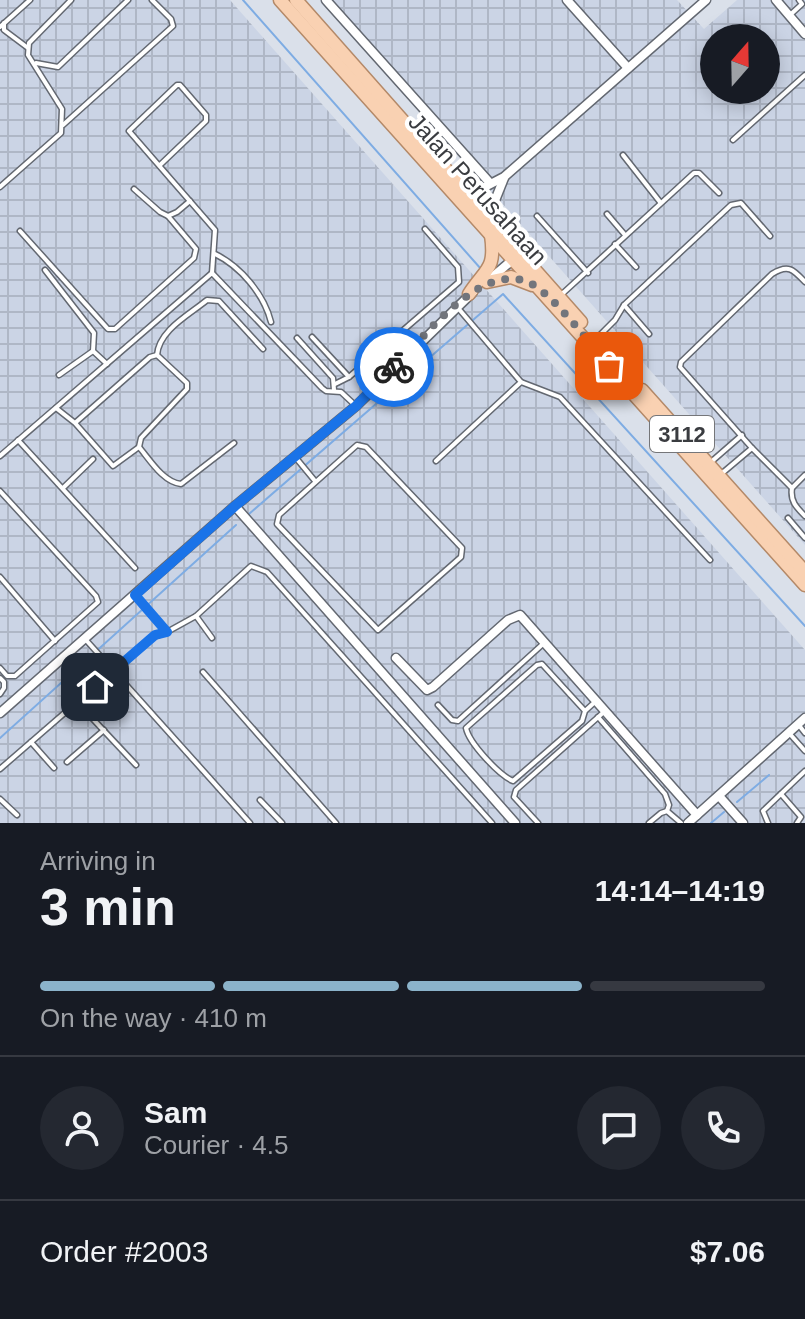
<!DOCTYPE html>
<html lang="en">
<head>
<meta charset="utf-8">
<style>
  :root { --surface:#171b24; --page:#242831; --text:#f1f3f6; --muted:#9ea1a6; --line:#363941; --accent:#8bb3ca }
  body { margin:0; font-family:Arial,sans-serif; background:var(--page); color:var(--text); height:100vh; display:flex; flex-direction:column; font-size:30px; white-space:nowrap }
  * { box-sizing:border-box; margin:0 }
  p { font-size:26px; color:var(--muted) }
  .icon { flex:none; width:44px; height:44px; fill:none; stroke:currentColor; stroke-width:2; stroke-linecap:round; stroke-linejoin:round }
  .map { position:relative; height:823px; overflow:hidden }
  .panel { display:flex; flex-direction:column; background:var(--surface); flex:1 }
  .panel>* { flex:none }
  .needle { width:52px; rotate:20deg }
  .fabs { position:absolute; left:700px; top:24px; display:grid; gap:16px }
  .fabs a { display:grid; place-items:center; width:80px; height:80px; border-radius:50%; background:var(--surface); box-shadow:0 4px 20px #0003; font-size:40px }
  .pin { position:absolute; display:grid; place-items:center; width:68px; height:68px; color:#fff; margin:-34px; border-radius:16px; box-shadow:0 4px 12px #0006 }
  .courier { position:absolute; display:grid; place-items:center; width:80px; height:80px; margin:-40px; border:6px solid #1a73e8; border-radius:50%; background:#fff; color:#222; box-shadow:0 2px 10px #0007 }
  .overview em { font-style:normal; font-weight:700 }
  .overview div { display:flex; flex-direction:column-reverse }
  .overview { display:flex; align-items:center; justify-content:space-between; height:136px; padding:0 40px }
  h1 { font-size:52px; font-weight:700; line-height:60px }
  .bar { display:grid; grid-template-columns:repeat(4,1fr); gap:12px 8px; align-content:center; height:96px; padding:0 40px }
  .bar i { height:10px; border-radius:6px; background:var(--line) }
  .bar .current { background:var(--accent) }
  .bar p { grid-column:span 4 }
  .line { display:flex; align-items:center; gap:20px; padding:0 40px; border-top:2px solid var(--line) }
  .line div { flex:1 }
  .round { display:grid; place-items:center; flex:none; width:84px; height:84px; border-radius:42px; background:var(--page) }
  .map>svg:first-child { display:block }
  .industrial { fill:url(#industrial-grid); fill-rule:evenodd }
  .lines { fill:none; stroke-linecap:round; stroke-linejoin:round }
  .stream { stroke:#7eace3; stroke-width:2 }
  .service-casing { stroke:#636871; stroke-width:7 }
  .minor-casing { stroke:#636871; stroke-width:11 }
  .primary-casing { stroke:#b48968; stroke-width:15 }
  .service { stroke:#fff; stroke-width:4 }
  .minor { stroke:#fff; stroke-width:8 }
  .primary { stroke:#f9d1b2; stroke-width:12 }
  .done { stroke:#72757c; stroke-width:8; stroke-dasharray:0 14.4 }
  .route { stroke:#1a73e8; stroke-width:10 }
  .labels { text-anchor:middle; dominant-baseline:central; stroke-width:8; stroke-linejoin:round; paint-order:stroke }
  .shield { fill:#fff; stroke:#757679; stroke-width:2 }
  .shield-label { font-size:22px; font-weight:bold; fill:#3a3c40 }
  .street-label { font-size:24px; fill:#3a3c40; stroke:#fff }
</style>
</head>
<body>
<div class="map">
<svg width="805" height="823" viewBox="0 0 805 823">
  <defs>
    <pattern id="industrial-grid" width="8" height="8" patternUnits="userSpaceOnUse" patternTransform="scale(2)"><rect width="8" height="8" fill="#cbd4e5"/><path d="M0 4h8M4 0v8" fill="none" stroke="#afb7c6"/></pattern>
  </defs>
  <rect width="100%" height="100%" fill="#dae0ea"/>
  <g class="industrial">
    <polygon points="0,0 230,0 805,650 805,823 0,823"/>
    <path d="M322,0H677L704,29L737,0H805V545ZM714,38H766V90H714Z"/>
  </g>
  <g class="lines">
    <g class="stream">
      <polyline points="243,0 481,269"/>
      <polyline points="249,514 503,294 805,626"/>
      <polyline points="0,738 236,525"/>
      <polyline points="737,802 769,775"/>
      <polyline points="711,823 724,812"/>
    </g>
    <defs>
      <g id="service">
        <polyline points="790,15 802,4 799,0"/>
        <polyline points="4,23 4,30 28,48"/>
        <polyline points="0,27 30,0"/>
        <polyline points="36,63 58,67 128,0"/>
        <polyline points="63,125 173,26 171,19 152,0"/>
        <polyline points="733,140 805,75"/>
        <polyline points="623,155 660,202"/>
        <polyline points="160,165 206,121 206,115 180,85 177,85 129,131 215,230 212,273"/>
        <polyline points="0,187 61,133 62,109 28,55 29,43 71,0"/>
        <polyline points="134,189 160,212 168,216 177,212 190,201"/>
        <polyline points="607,214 625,235"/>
        <polyline points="537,216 588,273"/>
        <polyline points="20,231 108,329 115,329 194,258 196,249 168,216"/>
        <polyline points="615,244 636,267"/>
        <path d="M215,254C240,266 264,294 271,322"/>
        <polyline points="45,270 94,333 93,351 107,364"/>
        <polyline points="561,295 694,173 699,173 719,193"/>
        <polyline points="624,305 649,334"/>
        <polyline points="312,337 349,377"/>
        <polyline points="297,338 333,378 334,390"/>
        <polyline points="596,339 615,320 624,305 731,205 741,203 770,236"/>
        <path d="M157,355C159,330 189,315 207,300L219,301L263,349"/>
        <polyline points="59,375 93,351"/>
        <polyline points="521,382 560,397 710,560"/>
        <polyline points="335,384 349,377 459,282 458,267 425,229"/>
        <polyline points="56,408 75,423 113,466 139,447 141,438 187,389 187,383 157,355 150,357 75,423"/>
        <polyline points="18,440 135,568"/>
        <polygon points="357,445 366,447 462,548 461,557 378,630 277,524 279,515"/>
        <path d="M139,447C150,460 163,482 181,484L234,443"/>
        <polyline points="0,456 212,273 322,388 326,391 341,392 356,406"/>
        <polyline points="296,458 315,481"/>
        <polyline points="436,461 521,382 458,308"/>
        <polyline points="711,462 742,435"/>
        <polyline points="720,475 752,448"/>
        <path d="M805,475L792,488C790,501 796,507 805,516"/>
        <polyline points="63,488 93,459"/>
        <path d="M792,488L752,448L680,367L681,362L772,274C788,264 793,269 805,282"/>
        <polyline points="0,491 96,596 98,602 15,676 7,676 0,668"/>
        <polyline points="788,518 805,538"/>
        <polyline points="0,577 55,641"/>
        <polyline points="136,596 167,632 196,616 212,638"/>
        <polyline points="196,616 251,566 267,572 492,823"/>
        <polyline points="86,640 250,823"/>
        <polyline points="203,672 336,823"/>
        <polyline points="0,678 4,682 4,688 0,694"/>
        <polyline points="77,702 136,765"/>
        <polyline points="438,705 452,720 458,721 544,643"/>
        <path d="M585,711L542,664L537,665L466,728C469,743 499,775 513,781L582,721L585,711L596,701"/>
        <polyline points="598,717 665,794 669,805 667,811"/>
        <polyline points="798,724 805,733"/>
        <polyline points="789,733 805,751"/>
        <polyline points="31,742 54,768"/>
        <polyline points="67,762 104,730"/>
        <polyline points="0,769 151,638 167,632"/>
        <polyline points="781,794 801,817 797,823"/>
        <polyline points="0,799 17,815"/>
        <polyline points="260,800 282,823"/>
        <polyline points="538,823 514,797 516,790 605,711"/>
        <polyline points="649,823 661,813 667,811 681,823"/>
        <polyline points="768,823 763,811 805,771"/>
      </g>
      <g id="minor">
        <polyline points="326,0 490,183"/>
        <polyline points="567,0 628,68"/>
        <polyline points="776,0 805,34"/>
        <polyline points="466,193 481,189 504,177 706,0"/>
        <polyline points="488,218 504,178"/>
        <polyline points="490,279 516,257"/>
        <polyline points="235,506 515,823"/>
        <polyline points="396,658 427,690 433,687 508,620 520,615 697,815"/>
        <polyline points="0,713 235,506 356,406 473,292"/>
        <polyline points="719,796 743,823"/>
        <polyline points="688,823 805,718"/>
      </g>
      <g id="primary">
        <polyline points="280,0 805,585"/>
        <polyline points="296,0 581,322"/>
        <polyline points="487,282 511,277 532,285"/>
        <path d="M469,294C486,268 496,270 491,235"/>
        <polyline points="642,390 805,572"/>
      </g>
    </defs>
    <use href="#service" class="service-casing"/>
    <use href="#minor" class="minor-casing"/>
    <use href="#primary" class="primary-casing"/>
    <use href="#service" class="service"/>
    <use href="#minor" class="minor"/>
    <use href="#primary" class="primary"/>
  </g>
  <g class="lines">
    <path class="done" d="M394,367C427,335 488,251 538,288C562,306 589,343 609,366"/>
    <polyline class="route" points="95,687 155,635 167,632 135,595 235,506 356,406 394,367"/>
  </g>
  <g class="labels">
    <rect class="shield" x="650" y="416" width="64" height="36" rx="6"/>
    <g class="shield-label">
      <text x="682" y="434">3112</text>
    </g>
    <g class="street-label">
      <text transform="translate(478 189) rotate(48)">Jalan Perusahaan</text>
    </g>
  </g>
</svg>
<div class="fabs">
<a><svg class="needle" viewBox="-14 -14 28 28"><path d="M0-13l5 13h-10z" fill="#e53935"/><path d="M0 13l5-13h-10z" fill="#9ea1a6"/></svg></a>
</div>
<div class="pin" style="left:609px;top:366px;background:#ea580c"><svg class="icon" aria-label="bag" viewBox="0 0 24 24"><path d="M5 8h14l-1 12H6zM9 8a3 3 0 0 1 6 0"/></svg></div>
<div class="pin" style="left:95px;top:687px;background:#1f2937"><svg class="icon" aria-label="home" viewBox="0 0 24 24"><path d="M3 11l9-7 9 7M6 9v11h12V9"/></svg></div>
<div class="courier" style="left:394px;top:367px"><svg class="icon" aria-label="bike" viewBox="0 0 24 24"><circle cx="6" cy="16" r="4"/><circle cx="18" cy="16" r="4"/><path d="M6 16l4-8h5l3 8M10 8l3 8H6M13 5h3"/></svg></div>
</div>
<section class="panel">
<div class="overview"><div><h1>3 min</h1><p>Arriving in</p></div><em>14:14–14:19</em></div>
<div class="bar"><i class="current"></i><i class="current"></i><i class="current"></i><i></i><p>On the way · 410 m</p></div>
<div class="line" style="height:144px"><a class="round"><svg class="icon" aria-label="person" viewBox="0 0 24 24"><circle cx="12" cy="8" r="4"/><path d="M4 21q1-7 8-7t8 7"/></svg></a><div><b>Sam</b><p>Courier · 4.5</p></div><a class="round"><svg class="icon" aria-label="chat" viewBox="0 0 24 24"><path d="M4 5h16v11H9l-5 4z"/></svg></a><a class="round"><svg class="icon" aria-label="phone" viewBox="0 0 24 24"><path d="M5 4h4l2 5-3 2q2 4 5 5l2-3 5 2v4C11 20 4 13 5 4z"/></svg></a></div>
<div class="line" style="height:104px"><div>Order #2003</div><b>$7.06</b></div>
</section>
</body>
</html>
